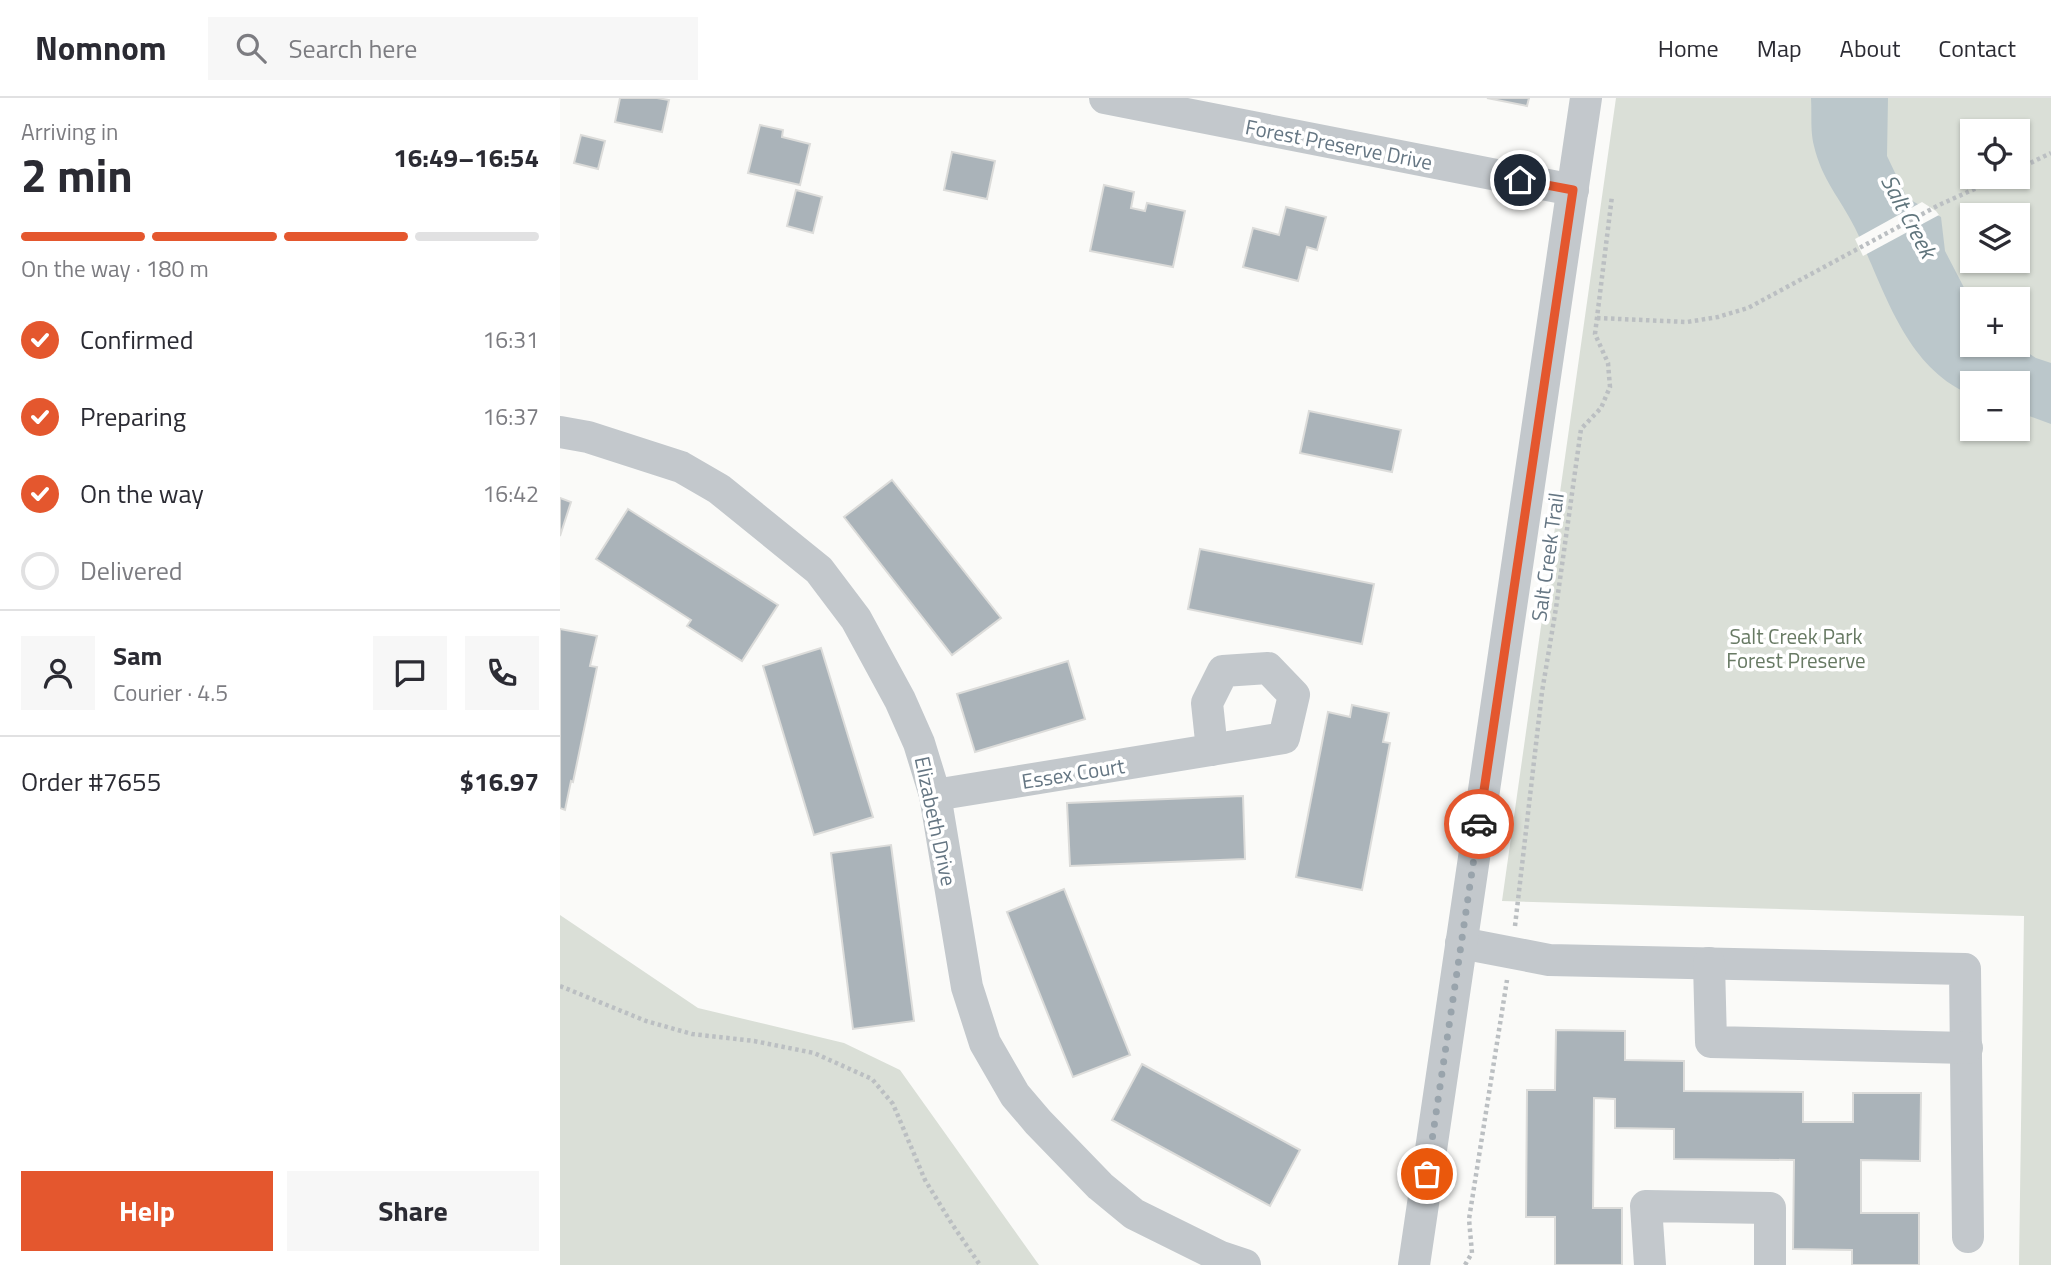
<!DOCTYPE html>
<html lang="en">
<head>
<meta charset="utf-8">
<style>
  :root { --surface:#fff; --page:#f7f7f7; --text:#2b2b33; --muted:#7c7c81; --line:#e1e1e2; --accent:#e4572e }
  body { margin:0; font-family:"Titillium Web",sans-serif; background:var(--page); color:var(--text); height:100vh; display:flex; flex-direction:column; font-size:26px; white-space:nowrap }
  * { box-sizing:border-box; margin:0 }
  p { font-size:23px; color:var(--muted) }
  .icon { flex:none; width:38px; height:38px; fill:none; stroke:currentColor; stroke-width:2; stroke-linecap:round; stroke-linejoin:round }
  .map { position:relative; flex:1; overflow:hidden }
  .details { display:flex; flex-direction:column; background:var(--surface); width:560px }
  .details>* { flex:none }
  .controls { position:absolute; left:1400px; top:21px; display:grid; gap:14px }
  .controls a { display:grid; place-items:center; width:70px; height:70px; border-radius:0px; background:var(--surface); box-shadow:0 2px 5px #0004; font-size:35px }
  .pin { position:absolute; display:grid; place-items:center; width:60px; height:60px; color:#fff; margin:-30px; border:4px solid #fff; border-radius:50%; box-shadow:0 2px 7px #0007 }
  .courier { position:absolute; display:grid; place-items:center; width:70px; height:70px; margin:-35px; border:5px solid #e4572e; border-radius:50%; background:#fff; color:#222; box-shadow:0 2px 9px #0007 }
  .summary em { font-style:normal; font-weight:700 }
  .summary div { display:flex; flex-direction:column-reverse }
  .summary { display:flex; align-items:center; justify-content:space-between; height:119px; padding:0 21px }
  h1 { font-size:46px; font-weight:700; line-height:52px }
  .bar { display:grid; grid-template-columns:repeat(4,1fr); gap:10px 7px; align-content:center; height:84px; padding:0 21px }
  .bar i { height:9px; border-radius:5px; background:var(--line) }
  .bar .on { background:var(--accent) }
  .bar p { grid-column:span 4 }
  .line { display:flex; align-items:center; gap:18px; padding:0 21px; border-top:2px solid var(--line) }
  .line div { flex:1 }
  .round { display:grid; place-items:center; flex:none; width:74px; height:74px; border-radius:0px; background:var(--page) }
  ol { padding:0 21px; list-style:none }
  li { display:flex; align-items:center; gap:21px; height:77px }
  li p { margin-inline-start:auto }
  li .icon { padding:7px; border-radius:50%; background:var(--accent); color:#fff; stroke-width:4 }
  li:last-child { color:var(--muted) }
  li i { width:38px; height:38px; border:4px solid var(--line); border-radius:50% }
  .action { display:flex; gap:14px; margin-top:auto; padding:14px 21px }
  .action a { flex:1; height:80px; border-radius:0px; background:var(--accent); color:#fff; font-size:28px; font-weight:700; line-height:80px; text-align:center }
  .action a+a { background:var(--page); color:var(--text) }
  header { display:flex; align-items:center; gap:42px; box-sizing:border-box; height:98px; padding:0 35px; background:var(--surface); border-bottom:2px solid var(--line) }
  header strong { font-size:33px }
  nav { display:flex; gap:38px; margin-inline-start:auto; font-size:24px }
  .search { width:490px; height:63px; background:var(--page); display:flex; align-items:center; gap:18px; box-sizing:border-box; padding:0 24px; border-radius:0px; color:var(--muted); font-size:26px }
  main { display:flex; flex:1; min-height:0 }
  .map>svg:first-child { display:block }
  .green { fill:#dadfd7; fill-rule:evenodd }
  .water { fill:#bbc7cb }
  .pier { fill:#fafaf8 }
  .building { fill:#aab3b9; stroke:#dcdcda; stroke-width:2 }
  .lines { fill:none; stroke-linecap:round; stroke-linejoin:round }
  .path { stroke:#bbbfc2; stroke-width:4.5; stroke-dasharray:3.5 3.5; stroke-linecap:butt }
  .minor { stroke:#c3c8cc; stroke-width:32 }
  .done { stroke:#99a4ac; stroke-width:7; stroke-dasharray:0 12.6 }
  .route { stroke:#e4572e; stroke-width:9 }
  .labels { text-anchor:middle; dominant-baseline:central; stroke-width:7; stroke-linejoin:round; paint-order:stroke }
  .street-label { font-size:21px; fill:#657683; stroke:#fff }
  .park-label { font-size:21px; fill:#687a64; stroke:#fff }
  .water-label { font-size:23px; font-style:italic; fill:#60757c; stroke:#fff }
</style>
</head>
<body>
<header>
<strong>Nomnom</strong>
<div class="search"><svg class="icon" aria-label="search" viewBox="0 0 24 24"><circle cx="10" cy="10" r="6"/><path d="M15 15l6 6"/></svg>Search here</div>
<nav><a>Home</a><a>Map</a><a>About</a><a>Contact</a></nav>
</header>
<main>
<section class="details">
<div class="summary"><div><h1>2 min</h1><p>Arriving in</p></div><em>16:49–16:54</em></div>
<div class="bar"><i class="on"></i><i class="on"></i><i class="on"></i><i></i><p>On the way · 180 m</p></div>
<ol>
<li><svg class="icon" aria-label="check" viewBox="0 0 24 24"><path d="M5 12l5 5 9-10"/></svg>Confirmed<p>16:31</p></li>
<li><svg class="icon" aria-label="check" viewBox="0 0 24 24"><path d="M5 12l5 5 9-10"/></svg>Preparing<p>16:37</p></li>
<li><svg class="icon" aria-label="check" viewBox="0 0 24 24"><path d="M5 12l5 5 9-10"/></svg>On the way<p>16:42</p></li>
<li><i></i>Delivered</li>
</ol>
<div class="line" style="height:126px"><a class="round"><svg class="icon" aria-label="person" viewBox="0 0 24 24"><circle cx="12" cy="8" r="4"/><path d="M4 21q1-7 8-7t8 7"/></svg></a><div><b>Sam</b><p>Courier · 4.5</p></div><a class="round"><svg class="icon" aria-label="chat" viewBox="0 0 24 24"><path d="M4 5h16v11H9l-5 4z"/></svg></a><a class="round"><svg class="icon" aria-label="phone" viewBox="0 0 24 24"><path d="M5 4h4l2 5-3 2q2 4 5 5l2-3 5 2v4C11 20 4 13 5 4z"/></svg></a></div>
<div class="line" style="height:91px"><div>Order #7655</div><b>$16.97</b></div>
<div class="action"><a>Help</a><a>Share</a></div>
</section>
<div class="map">
<svg width="1491" height="1167" viewBox="0 0 1491 1167">
  <rect width="100%" height="100%" fill="#fafaf8"/>
  <g class="green">
    <path d="M1056,0H1491V1167H1459L1464,818L942,803ZM1412,33H1458V79H1412ZM1412,117H1458V163H1412ZM1412,201H1458V247H1412ZM1412,285H1458V331H1412Z"/>
    <polygon points="0,817 138,910 284,945 340,972 479,1167 0,1167"/>
  </g>
  <path class="water" d="M1251,0H1328L1327,58L1347,100L1381,119L1385,153L1412,205V247H1456L1476,260L1491,265V326L1458,314V285H1412V297C1344,270 1324,189 1295,130C1280,100 1262,82 1254,48C1250,33 1252,15 1251,0Z"/>
  <polygon class="pier" points="1362,104 1376,113 1379,117 1303,158 1295,141"/>
  <g class="building">
    <polygon points="60,0 97,0 109,2 102,34 55,24"/>
    <polygon points="927,0 969,0 967,8"/>
    <polygon points="200,27 223,32 222,39 250,46 240,87 188,75"/>
    <polygon points="21,37 45,43 38,71 14,65"/>
    <polygon points="392,54 435,63 427,101 384,92"/>
    <polygon points="544,87 574,94 571,110 585,113 587,105 625,113 613,169 530,153"/>
    <polygon points="236,92 262,99 253,135 227,128"/>
    <polygon points="726,109 766,119 757,152 747,149 738,183 683,169 693,130 719,137"/>
    <polygon points="749,313 841,332 832,374 740,355"/>
    <polygon points="332,382 441,520 392,557 284,419"/>
    <polygon points="0,400 11,404 0,438"/>
    <polygon points="68,411 218,507 182,563 127,528 131,522 36,461"/>
    <polygon points="640,451 814,486 802,546 628,511"/>
    <polygon points="0,531 37,538 30,568 37,569 13,684 11,683 5,712 0,710"/>
    <polygon points="261,550 313,719 254,737 203,568"/>
    <polygon points="508,563 525,621 415,654 397,596"/>
    <polygon points="792,607 829,615 823,644 830,645 802,792 736,779 768,614 790,619"/>
    <polygon points="683,698 685,761 510,768 507,705"/>
    <polygon points="331,747 354,923 293,931 271,755"/>
    <polygon points="504,791 570,957 513,979 447,814"/>
    <polygon points="996,932 1065,933 1065,962 1124,963 1124,993 1243,994 1243,1024 1293,1024 1293,995 1361,995 1360,1063 1301,1062 1301,1115 1359,1115 1359,1167 1292,1167 1292,1152 1233,1151 1234,1062 1114,1061 1114,1031 1055,1030 1055,1001 1034,1000 1033,1110 1062,1110 1062,1167 995,1167 995,1119 966,1119 967,992 995,992"/>
    <polygon points="582,966 740,1052 710,1108 552,1022"/>
  </g>
  <g class="lines">
    <g class="path">
      <polyline points="1458,71 1491,55"/>
      <polyline points="1037,220 1127,224 1158,219 1188,210 1379,107 1441,79"/>
      <polyline points="955,828 982,594 996,510 1021,331 1041,310 1050,289 1048,265 1035,236 1052,98"/>
      <polyline points="0,888 86,923 132,936 194,943 254,955 312,981 333,1006 365,1082 392,1126 420,1167"/>
      <polyline points="905,1167 912,1155 909,1121 947,882"/>
    </g>
    <g class="minor">
      <polyline points="545,0 1013,92"/>
      <polyline points="0,334 28,339 121,369 159,391 259,472 296,521 340,602 359,645 375,697 407,889 425,945 455,997 478,1024 540,1088 574,1116 661,1159 685,1167"/>
      <polyline points="375,697 724,640 734,597 708,570 663,573 647,605 652,652"/>
      <polyline points="901,845 989,862 1405,871 1408,1139"/>
      <polyline points="1149,865 1151,944 1407,950"/>
      <polyline points="854,1167 1026,0"/>
      <polyline points="1090,1167 1086,1108 1210,1110 1210,1167"/>
    </g>
  </g>
  <g class="lines">
    <polyline class="done" points="867,1076 919,726"/>
    <polyline class="route" points="919,726 1013,92 960,82"/>
  </g>
  <g class="labels">
    <g class="street-label">
      <text transform="translate(779 46) rotate(11)">Forest Preserve Drive</text>
      <text transform="translate(987 459) rotate(-82)">Salt Creek Trail</text>
      <text transform="translate(513 675) rotate(-9)">Essex Court</text>
      <text transform="translate(376 723) rotate(78)">Elizabeth Drive</text>
    </g>
    <g class="park-label">
      <text x="1236" y="538">Salt Creek Park<tspan x="1236" dy="24">Forest Preserve</tspan></text>
    </g>
    <g class="water-label">
      <text transform="translate(1349 118) rotate(62)">Salt Creek</text>
    </g>
  </g>
</svg>
<div class="controls">
<a><svg class="icon" aria-label="locate" viewBox="0 0 24 24"><circle cx="12" cy="12" r="6"/><path d="M12 2v4M12 18v4M2 12h4M18 12h4"/></svg></a>
<a><svg class="icon" aria-label="layers" viewBox="0 0 24 24"><path d="M12 4l9 5-9 5-9-5zM3 14l9 5 9-5"/></svg></a>
<a>+</a>
<a>−</a>
</div>
<div class="pin" style="left:867px;top:1076px;background:#ea580c"><svg class="icon" aria-label="bag" viewBox="0 0 24 24"><path d="M5 8h14l-1 12H6zM9 8a3 3 0 0 1 6 0"/></svg></div>
<div class="pin" style="left:960px;top:82px;background:#1f2937"><svg class="icon" aria-label="home" viewBox="0 0 24 24"><path d="M3 11l9-7 9 7M6 9v11h12V9"/></svg></div>
<div class="courier" style="left:919px;top:726px"><svg class="icon" aria-label="car" viewBox="0 0 24 24"><path d="M5 17H2v-5l4-1 3-4h7l3 4 3 1v5h-3M9 17h6M6 11h13"/><circle cx="7" cy="17" r="2"/><circle cx="17" cy="17" r="2"/></svg></div>
</div>
</main>
</body>
</html>
